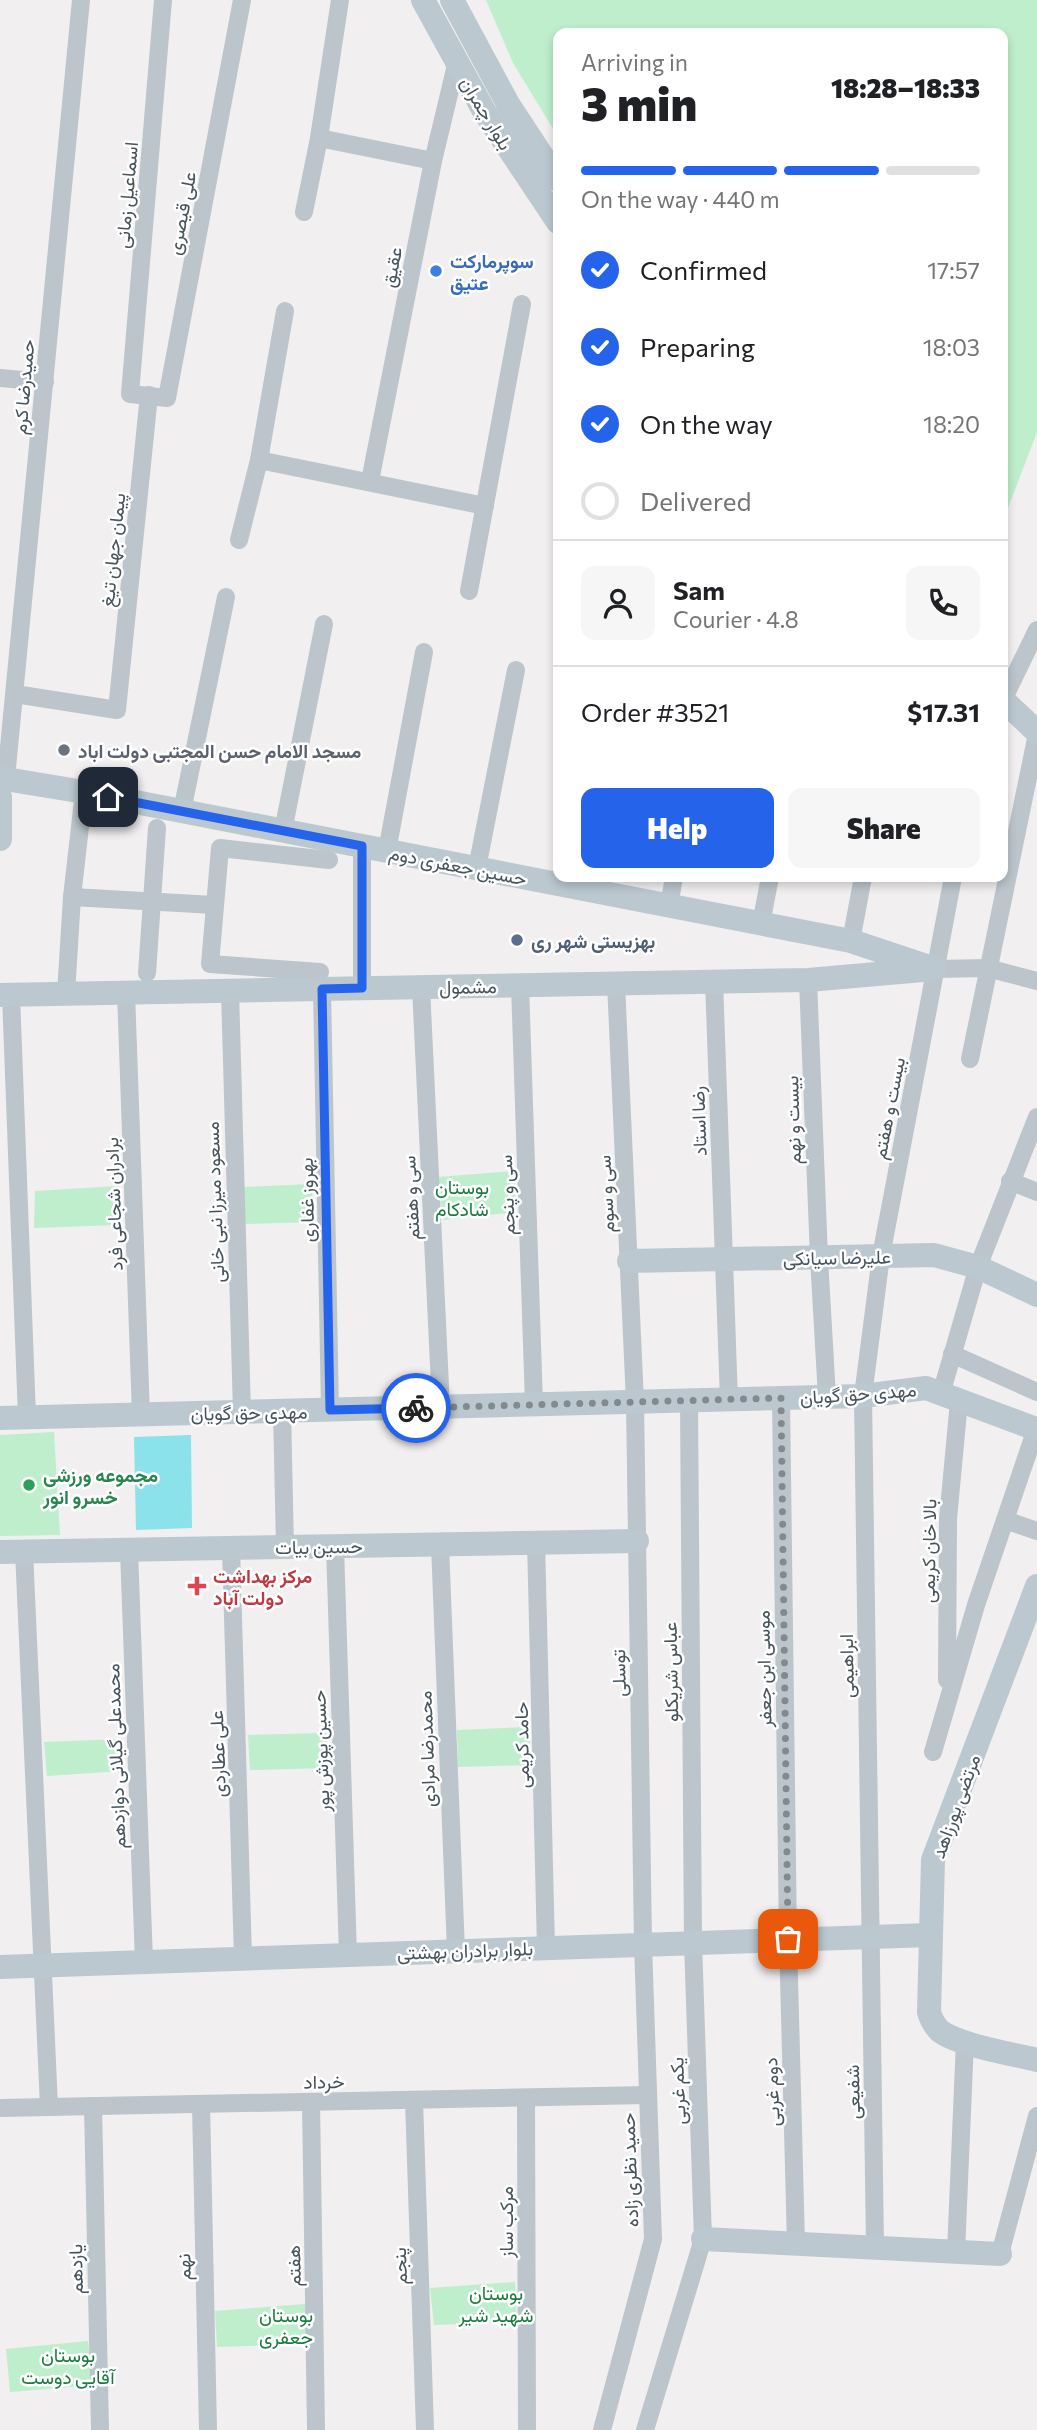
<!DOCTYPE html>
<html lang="en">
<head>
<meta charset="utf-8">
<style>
  :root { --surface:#fff; --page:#f6f6f6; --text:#202124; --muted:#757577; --line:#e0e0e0; --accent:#2563eb }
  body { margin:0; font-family:Commissioner,Vazirmatn,sans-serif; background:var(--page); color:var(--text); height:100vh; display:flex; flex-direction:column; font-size:26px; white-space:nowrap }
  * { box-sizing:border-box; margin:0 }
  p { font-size:23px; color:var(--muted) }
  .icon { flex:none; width:38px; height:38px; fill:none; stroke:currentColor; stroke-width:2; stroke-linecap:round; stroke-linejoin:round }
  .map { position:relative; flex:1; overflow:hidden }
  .drawer { position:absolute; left:553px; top:28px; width:455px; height:854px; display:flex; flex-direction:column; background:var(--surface); border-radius:14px; box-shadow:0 4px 10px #0003 }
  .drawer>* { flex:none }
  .pin { position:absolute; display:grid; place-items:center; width:60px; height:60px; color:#fff; margin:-30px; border-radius:14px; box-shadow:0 4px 10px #0006 }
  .courier { position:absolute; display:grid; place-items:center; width:70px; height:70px; margin:-35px; border:5px solid #2563eb; border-radius:50%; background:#fff; color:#222; box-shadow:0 2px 9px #0007 }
  .head em { font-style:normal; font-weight:800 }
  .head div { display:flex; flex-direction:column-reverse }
  .head { display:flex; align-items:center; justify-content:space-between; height:119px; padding:0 28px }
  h1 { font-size:46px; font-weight:800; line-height:52px }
  .bar { display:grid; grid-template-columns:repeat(4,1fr); gap:10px 7px; align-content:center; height:84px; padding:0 28px }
  .bar i { height:9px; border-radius:5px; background:var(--line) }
  .bar .on { background:var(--accent) }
  .bar p { grid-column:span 4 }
  .line { display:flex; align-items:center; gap:18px; padding:0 28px; border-top:2px solid var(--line) }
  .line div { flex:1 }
  .round { display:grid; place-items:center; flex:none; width:74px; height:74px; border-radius:14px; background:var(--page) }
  ol { padding:0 28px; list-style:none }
  li { display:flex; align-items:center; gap:21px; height:77px }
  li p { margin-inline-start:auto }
  li .icon { padding:7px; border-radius:50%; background:var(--accent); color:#fff; stroke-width:4 }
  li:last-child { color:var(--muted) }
  li i { width:38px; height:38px; border:4px solid var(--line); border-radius:50% }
  .cta { display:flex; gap:14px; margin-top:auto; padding:14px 28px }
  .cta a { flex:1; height:80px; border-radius:14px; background:var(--accent); color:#fff; font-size:28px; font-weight:800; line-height:80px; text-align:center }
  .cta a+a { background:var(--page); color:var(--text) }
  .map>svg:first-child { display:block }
  .green { fill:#beeecb }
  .water { fill:#8ce2ea }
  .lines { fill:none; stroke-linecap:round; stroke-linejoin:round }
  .street { stroke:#bbc5cb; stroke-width:18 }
  .secondary { stroke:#bbc8d0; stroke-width:24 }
  .done { stroke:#828a8f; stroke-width:7; stroke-dasharray:0 12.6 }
  .route { stroke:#2563eb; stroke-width:9 }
  .shop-dot { fill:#3f7fe0; stroke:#fff; stroke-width:2.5 }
  .worship-dot { fill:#6b7280; stroke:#fff; stroke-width:2.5 }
  .service-dot { fill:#5c6f8a; stroke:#fff; stroke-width:2.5 }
  .leisure-dot { fill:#2e9e5b; stroke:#fff; stroke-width:2.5 }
  .health-dot { fill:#e0444e; stroke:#fff; stroke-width:2.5 }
  .labels { text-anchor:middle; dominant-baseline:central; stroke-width:5; stroke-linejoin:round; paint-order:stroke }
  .street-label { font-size:19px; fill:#47545c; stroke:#fff }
  .shop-label { font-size:19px; font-weight:bold; fill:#366cbe; stroke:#fff; text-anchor:start }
  .worship-label { font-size:19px; font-weight:bold; fill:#5b616d; stroke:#fff; text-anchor:start }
  .service-label { font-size:19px; font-weight:bold; fill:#4e5e75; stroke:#fff; text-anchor:start }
  .park-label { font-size:19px; fill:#197b3e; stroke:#fff }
  .leisure-label { font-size:19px; font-weight:bold; fill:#27864d; stroke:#fff; text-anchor:start }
  .health-label { font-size:19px; font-weight:bold; fill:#be3a42; stroke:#fff; text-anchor:start }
</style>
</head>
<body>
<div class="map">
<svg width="1037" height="2430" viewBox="0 0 1037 2430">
  <rect width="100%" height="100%" fill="#f1efef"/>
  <g class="green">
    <polygon points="486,0 1037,0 1037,432 1003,521 1003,33 558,33 558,137 513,63"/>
    <polygon points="514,1171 517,1212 443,1220 438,1177"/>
    <polygon points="312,1184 313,1222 244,1224 243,1187"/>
    <polygon points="117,1186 115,1225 34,1228 35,1191"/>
    <polygon points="54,1432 60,1535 0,1536 0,1435"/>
    <polygon points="528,1727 532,1765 458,1767 457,1730"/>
    <polygon points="326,1733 328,1768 250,1770 248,1735"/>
    <polygon points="120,1739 123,1771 47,1776 44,1742"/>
    <polygon points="515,2282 517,2322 434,2325 430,2288"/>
    <polygon points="305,2304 307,2344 217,2347 215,2311"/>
    <polygon points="88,2341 94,2385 10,2392 6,2349"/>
  </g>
  <polygon class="water" points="191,1435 192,1528 136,1530 134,1437"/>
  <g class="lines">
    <g class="street">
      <polyline points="163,0 130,394 167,398 242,0"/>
      <polyline points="319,138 433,161"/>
      <polyline points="304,212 319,138 340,0"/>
      <polyline points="0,378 45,382"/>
      <polyline points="259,460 485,506"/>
      <polyline points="370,481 433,161 457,61"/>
      <polyline points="239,540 259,460 285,311"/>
      <polyline points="469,591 522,304"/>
      <polyline points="15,694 117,710 149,395"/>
      <polyline points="1003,700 1037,630"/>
      <polyline points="6,778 81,0"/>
      <polyline points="182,811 226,597"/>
      <polyline points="283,831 324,624"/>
      <polyline points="387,851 424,652"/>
      <polyline points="477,868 516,670"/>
      <polyline points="72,897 214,905"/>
      <polyline points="669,906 674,877"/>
      <polyline points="761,924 770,877"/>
      <polyline points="851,941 863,877"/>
      <polyline points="935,969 987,968 1037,981"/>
      <polyline points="320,972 210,964 220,848 329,860"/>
      <polyline points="147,973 157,828"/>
      <polyline points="808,980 819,1258 827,1397"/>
      <polyline points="714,981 729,1400"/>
      <polyline points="520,985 534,1404"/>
      <polyline points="421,987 441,1407"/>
      <polyline points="362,988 362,846"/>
      <polyline points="322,989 330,1410"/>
      <polyline points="230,991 242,1412"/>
      <polyline points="126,992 141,1415"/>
      <polyline points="66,994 72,897 84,792"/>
      <polyline points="11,995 27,1417"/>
      <polyline points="970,1059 1037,734"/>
      <polyline points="1010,1181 1037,1192"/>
      <polyline points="978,1267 1037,1117"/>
      <polyline points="952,1354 1037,1392"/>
      <polyline points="941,1394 975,1277"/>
      <polyline points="781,1398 788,1939 796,2244"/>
      <polyline points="282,1411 285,1547"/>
      <polyline points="1005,1520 1037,1531"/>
      <polyline points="536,1541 546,1948"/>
      <polyline points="440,1545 456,1951"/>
      <polyline points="335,1546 348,1955"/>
      <polyline points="231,1548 243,1958"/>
      <polyline points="129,1550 144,1962"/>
      <polyline points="24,1551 49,2107"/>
      <polyline points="947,1680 948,1519 959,1401"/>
      <polyline points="933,1752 976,1605 1036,1429"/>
      <polyline points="526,2098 527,2430"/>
      <polyline points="414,2100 425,2430"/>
      <polyline points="311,2102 316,2430"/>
      <polyline points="201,2104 208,2430"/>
      <polyline points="93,2106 100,2430"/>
      <polyline points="0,2108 648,2095"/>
      <polyline points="875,2248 863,1396 881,1256 953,877"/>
      <polyline points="956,2252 965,2041"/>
      <polyline points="1000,2254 1037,2116"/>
      <polyline points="602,2430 653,2239 643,1944 635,1402 616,983"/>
      <polyline points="645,2430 703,2239 693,1942 689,1401"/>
    </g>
    <g class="secondary">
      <polyline points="423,0 484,111 558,222"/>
      <polyline points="452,0 508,104 558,180"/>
      <polyline points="1003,700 1037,732"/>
      <polyline points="0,778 84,792 851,941 935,969"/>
      <polyline points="0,797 0,839"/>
      <polyline points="0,995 808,980 923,970"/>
      <polyline points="629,1261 934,1255 978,1267 1037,1295"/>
      <polyline points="0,1418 863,1396 926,1388 1036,1429"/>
      <polyline points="0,1552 637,1541"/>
      <path d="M1037,1586L933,1860L929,2012C931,2019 934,2025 940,2031C958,2045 1013,2054 1037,2060"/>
      <polyline points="0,1967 930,1935"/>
      <polyline points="703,2239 1000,2254"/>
    </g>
  </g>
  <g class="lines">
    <polyline class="done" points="416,1408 781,1398 788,1939"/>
    <polyline class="route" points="108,797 362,846 362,988 322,989 330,1410 416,1408"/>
  </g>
  <circle class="shop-dot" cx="436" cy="271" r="7"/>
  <circle class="worship-dot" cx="64" cy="750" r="7"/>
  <circle class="service-dot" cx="517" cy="940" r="7"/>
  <circle class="leisure-dot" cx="29" cy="1485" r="7"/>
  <path class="health-dot" d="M193.5 1575.5h7v7h7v7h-7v7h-7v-7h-7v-7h7z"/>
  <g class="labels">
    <g class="street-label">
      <text transform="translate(487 113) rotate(59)">بلوار چمران</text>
      <text transform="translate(126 195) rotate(-85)">اسماعیل زمانی</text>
      <text transform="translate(181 213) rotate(-79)">علی قیصری</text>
      <text transform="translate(391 267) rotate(-79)">عقیق</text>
      <text transform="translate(23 387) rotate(-85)">حمیدرضا کرم</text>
      <text transform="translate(112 550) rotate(-84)">پیمان جهان تیغ</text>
      <text transform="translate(458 865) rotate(11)">حسین جعفری دوم</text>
      <text transform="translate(468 986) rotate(-1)">مشمول</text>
      <text transform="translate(888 1108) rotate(-79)">بیست و هفتم</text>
      <text transform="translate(792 1120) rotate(-92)">بیست و نهم</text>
      <text transform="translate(698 1121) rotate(-92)">رضا استاد</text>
      <text transform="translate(605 1194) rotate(-93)">سی و سوم</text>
      <text transform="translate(506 1195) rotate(-92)">سی و پنجم</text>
      <text transform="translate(410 1198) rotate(-93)">سی و هفتم</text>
      <text transform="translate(306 1200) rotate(-91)">بهروز غفاری</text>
      <text transform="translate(214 1202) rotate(-92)">مسعود میرزا نبی خانی</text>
      <text transform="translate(113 1204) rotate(-92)">برادران شجاعی فرد</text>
      <text transform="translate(837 1257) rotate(-1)">علیرضا سیانکی</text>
      <text transform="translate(858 1393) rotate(-4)">مهدی حق گویان</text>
      <text transform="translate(249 1412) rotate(-1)">مهدی حق گویان</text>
      <text transform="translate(319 1546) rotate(-1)">حسین بیات</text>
      <text transform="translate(928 1551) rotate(-89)">بالا خان کریمی</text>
      <text transform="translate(846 1666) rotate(-91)">ابراهیمی</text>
      <text transform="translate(763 1669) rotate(-91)">موسی ابن جعفر</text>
      <text transform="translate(670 1672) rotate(-91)">عباس شریکلو</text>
      <text transform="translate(618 1673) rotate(-91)">توسلی</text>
      <text transform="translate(521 1745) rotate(-91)">حامد کریمی</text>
      <text transform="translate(426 1749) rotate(-92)">محمدرضا مرادی</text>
      <text transform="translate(320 1751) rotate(-92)">حسین پوزش پور</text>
      <text transform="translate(217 1754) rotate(-92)">علی عطاردی</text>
      <text transform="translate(115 1756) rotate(-92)">محمدعلی گیلانی دوازدهم</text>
      <text transform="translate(955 1806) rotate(-70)">مرتضی پورزاهد</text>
      <text transform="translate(465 1950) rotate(-2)">بلوار برادران بهشتی</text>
      <text transform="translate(324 2081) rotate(-1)">خرداد</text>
      <text transform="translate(677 2091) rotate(-92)">یکم غربی</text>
      <text transform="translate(771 2092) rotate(-92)">دوم غربی</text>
      <text transform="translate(852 2092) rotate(-91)">شفیعی</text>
      <text transform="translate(629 2170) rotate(-92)">حمید نظری زاده</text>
      <text transform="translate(505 2222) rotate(-90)">مرکب ساز</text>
      <text transform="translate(293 2266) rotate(-91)">هفتم</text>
      <text transform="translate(399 2266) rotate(-92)">پنجم</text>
      <text transform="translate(183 2267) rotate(-91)">نهم</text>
      <text transform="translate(75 2269) rotate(-91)">یازدهم</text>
    </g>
    <g class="shop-label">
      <text x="450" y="260">سوپرمارکت<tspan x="450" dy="22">عتیق</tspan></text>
    </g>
    <g class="worship-label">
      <text x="78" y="750">مسجد الامام حسن المجتبى دولت اباد</text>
    </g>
    <g class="service-label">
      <text x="531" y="940">بهزیستی شهر ری</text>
    </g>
    <g class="park-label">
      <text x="462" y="1186">بوستان<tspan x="462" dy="22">شادکام</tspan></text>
      <text x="496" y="2292">بوستان<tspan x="496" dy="22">شهید شیر</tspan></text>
      <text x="286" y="2314">بوستان<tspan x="286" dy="22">جعفری</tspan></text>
      <text x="68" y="2354">بوستان<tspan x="68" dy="22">آقایی دوست</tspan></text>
    </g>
    <g class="leisure-label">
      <text x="43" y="1474">مجموعه ورزشی<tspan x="43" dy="22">خسرو انور</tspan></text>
    </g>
    <g class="health-label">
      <text x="213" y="1575">مرکز بهداشت<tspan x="213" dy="22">دولت آباد</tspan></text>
    </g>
  </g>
</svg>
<div class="pin" style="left:788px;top:1939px;background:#ea580c"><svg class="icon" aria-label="bag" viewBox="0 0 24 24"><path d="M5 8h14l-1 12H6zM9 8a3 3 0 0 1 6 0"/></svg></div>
<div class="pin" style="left:108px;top:797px;background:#1f2937"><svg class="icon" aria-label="home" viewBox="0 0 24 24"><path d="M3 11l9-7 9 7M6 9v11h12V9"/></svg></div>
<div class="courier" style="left:416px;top:1408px"><svg class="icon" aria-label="bike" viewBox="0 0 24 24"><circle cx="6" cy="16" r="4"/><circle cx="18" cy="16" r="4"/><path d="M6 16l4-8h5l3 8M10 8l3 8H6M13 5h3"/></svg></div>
<section class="drawer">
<div class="head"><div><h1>3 min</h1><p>Arriving in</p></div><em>18:28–18:33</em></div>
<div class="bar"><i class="on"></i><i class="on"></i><i class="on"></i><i></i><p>On the way · 440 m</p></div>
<ol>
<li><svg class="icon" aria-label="check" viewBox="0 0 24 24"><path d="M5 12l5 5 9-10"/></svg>Confirmed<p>17:57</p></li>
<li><svg class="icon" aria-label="check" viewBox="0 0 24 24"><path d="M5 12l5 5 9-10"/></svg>Preparing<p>18:03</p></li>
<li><svg class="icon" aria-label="check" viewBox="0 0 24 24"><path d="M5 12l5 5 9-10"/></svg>On the way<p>18:20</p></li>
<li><i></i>Delivered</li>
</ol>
<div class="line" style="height:126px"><a class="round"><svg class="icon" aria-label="person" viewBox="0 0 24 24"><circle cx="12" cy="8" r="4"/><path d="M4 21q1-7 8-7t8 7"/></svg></a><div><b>Sam</b><p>Courier · 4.8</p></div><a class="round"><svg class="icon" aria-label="phone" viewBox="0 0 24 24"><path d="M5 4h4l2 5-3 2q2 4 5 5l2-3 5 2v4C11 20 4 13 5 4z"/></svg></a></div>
<div class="line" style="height:91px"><div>Order #3521</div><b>$17.31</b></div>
<div class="cta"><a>Help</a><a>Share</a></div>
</section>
</div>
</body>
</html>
